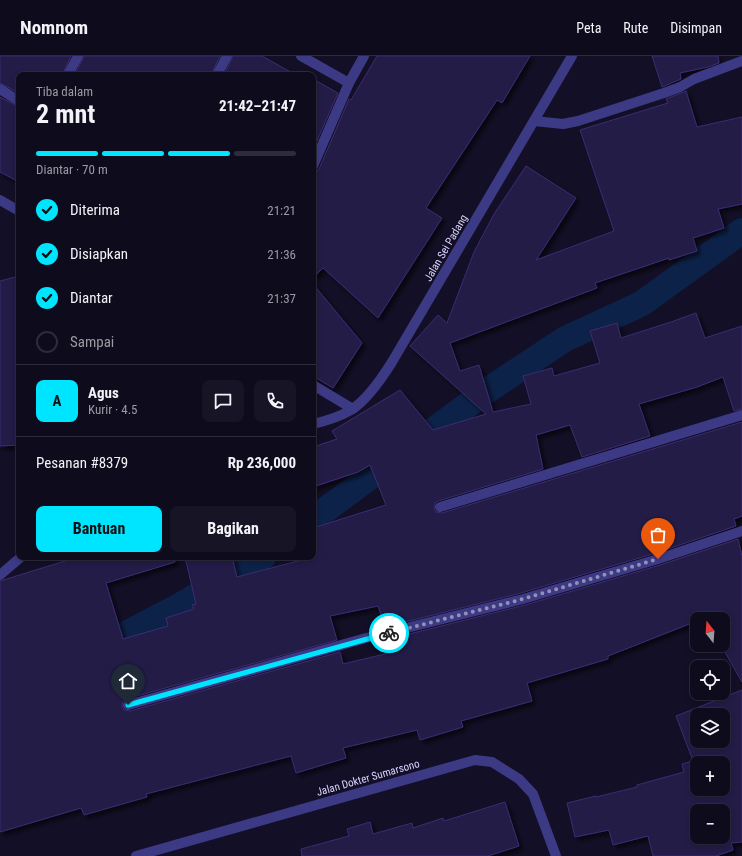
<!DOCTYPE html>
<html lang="id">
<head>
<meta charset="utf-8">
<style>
  :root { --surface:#0e0b1c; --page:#171425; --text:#f1f3f6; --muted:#9b9ba3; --line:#2e2b3b; --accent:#00e5ff }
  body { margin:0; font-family:"Roboto Condensed",sans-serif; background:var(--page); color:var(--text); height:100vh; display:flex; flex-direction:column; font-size:15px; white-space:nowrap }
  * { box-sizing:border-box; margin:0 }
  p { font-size:13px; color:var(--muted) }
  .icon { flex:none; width:22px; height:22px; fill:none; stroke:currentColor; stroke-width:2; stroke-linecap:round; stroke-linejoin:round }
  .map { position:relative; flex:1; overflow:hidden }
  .panel { position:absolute; left:16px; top:16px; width:300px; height:488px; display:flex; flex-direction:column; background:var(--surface); border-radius:8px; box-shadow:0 2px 6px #0003,0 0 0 1px var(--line) }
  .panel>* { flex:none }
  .needle { width:26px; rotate:343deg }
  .buttons { position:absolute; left:690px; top:556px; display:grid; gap:8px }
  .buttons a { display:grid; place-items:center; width:40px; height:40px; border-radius:8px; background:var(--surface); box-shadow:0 2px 6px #0003,0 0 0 1px var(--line); font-size:20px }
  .pin { position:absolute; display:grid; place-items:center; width:34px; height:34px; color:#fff; margin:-41px -17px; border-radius:50% 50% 50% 0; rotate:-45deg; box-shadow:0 0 4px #0007 }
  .pin .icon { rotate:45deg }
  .courier { position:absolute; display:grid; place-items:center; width:40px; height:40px; margin:-20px; border:3px solid #00e5ff; border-radius:50%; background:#fff; color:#222; box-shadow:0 1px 5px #0007 }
  .headline em { font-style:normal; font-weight:700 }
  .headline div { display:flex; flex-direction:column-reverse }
  .headline { display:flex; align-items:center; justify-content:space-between; height:68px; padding:0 20px }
  h1 { font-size:26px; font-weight:700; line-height:30px }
  .bar { display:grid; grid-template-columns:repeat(4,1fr); gap:6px 4px; align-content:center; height:48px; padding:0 20px }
  .bar i { height:5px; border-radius:3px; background:var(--line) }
  .bar .on { background:var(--accent) }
  .bar p { grid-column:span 4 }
  .line { display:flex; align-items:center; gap:10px; padding:0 20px; border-top:1px solid var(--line) }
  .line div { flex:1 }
  .round { display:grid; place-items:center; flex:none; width:42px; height:42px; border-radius:8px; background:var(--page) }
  ol { padding:0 20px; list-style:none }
  li { display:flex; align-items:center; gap:12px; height:44px }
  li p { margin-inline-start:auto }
  li .icon { padding:4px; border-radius:50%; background:var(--accent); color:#111; stroke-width:4 }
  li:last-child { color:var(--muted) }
  li i { width:22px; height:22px; border:2px solid var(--line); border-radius:50% }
  .primary-button { display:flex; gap:8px; margin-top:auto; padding:8px 20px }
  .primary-button a { flex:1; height:46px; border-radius:8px; background:var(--accent); color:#111; font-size:16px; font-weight:700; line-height:46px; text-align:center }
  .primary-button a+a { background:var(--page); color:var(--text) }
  header { display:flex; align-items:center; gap:24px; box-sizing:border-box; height:56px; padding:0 20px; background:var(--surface); border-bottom:1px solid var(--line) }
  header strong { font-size:19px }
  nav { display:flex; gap:22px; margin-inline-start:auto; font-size:14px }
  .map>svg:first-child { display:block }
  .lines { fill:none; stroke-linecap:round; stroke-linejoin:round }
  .canal { stroke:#0c2248; stroke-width:26 }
  .building { fill:#241b47; stroke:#3b2d73; fill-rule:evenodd; filter:url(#shadow) }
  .minor { stroke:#3d3a85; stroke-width:10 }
  .done { stroke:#948fb3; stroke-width:4; stroke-dasharray:0 7.2 }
  .route { stroke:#00e5ff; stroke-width:5 }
  .labels { text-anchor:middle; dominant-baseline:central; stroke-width:3; stroke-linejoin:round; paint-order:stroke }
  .street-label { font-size:11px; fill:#d9d4ff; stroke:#130f26 }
</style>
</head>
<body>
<header>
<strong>Nomnom</strong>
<nav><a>Peta</a><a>Rute</a><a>Disimpan</a></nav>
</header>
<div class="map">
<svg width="742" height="800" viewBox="0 0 742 800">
  <defs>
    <filter id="shadow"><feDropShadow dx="3.5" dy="3.5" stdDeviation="2" flood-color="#0009"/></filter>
  </defs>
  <rect width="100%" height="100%" fill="#130f26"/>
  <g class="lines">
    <g class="canal">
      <polyline points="313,463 488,334 565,283 641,248 742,175"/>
      <polyline points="90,597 181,549 263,501"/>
    </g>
  </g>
  <g class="building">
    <polygon points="0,0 71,0 62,19 19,19 19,37 0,27"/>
    <polygon points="84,0 220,0 211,19 75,19"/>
    <polygon points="233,0 262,0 296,19 224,19"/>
    <polygon points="377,0 530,0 502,47 497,44 426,152 442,162 378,262 323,212 313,222 313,116 317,115 319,113 349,43 351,44"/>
    <polygon points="652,0 718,0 719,7 708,11 680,17 681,23 662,31"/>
    <polygon points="313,23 338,37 313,94"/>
    <polygon points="686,35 697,71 742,61 742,148 718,153 724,172 693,182 697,195 669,204 669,202 595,227 597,232 450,287 460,315 479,309 493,356 531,348 523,320 552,312 554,320 600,307 590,275 617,267 621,282 671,266 696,257 705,282 742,270 742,353 734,355 723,321 697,331 639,348 650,380 582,401 570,369 536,379 543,413 438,445 435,447 434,453 436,456 442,457 742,366 742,460 734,463 736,470 656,497 521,537 385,571 378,550 330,560 337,584 126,643 123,645 122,650 124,654 130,655 340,596 343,608 393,596 389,583 525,549 660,509 738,483 742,500 742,626 721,589 723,589 723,563 707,563 706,562 697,563 697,565 608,600 608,603 527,627 532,645 461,665 463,671 420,684 417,674 343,692 346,702 296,717 291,700 146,738 147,741 84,759 81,752 0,776 0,525 78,501 174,501 175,506 106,527 123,583 168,570 166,562 194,553 192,549 196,548 185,501 232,501 237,521 313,501 313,472 386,449 370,409 358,416 313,431 313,391 337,383 332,375 400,334 433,374 486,358 410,290 438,259 447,267 474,196 494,158 526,110 576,142 536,204 614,175 580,74 668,47 666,43"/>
    <polygon points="0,41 19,51 19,126 0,116"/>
    <polygon points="19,220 19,389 0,390 0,225"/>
    <polygon points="313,228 362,287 333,332 313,320"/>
    <path d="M742,634V786L731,787L733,794L716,800H653L648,780L613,789L609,774L575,781L567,747L596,740V741L637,731V729L684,716L682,708L693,705L676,660ZM697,659H723V685H697ZM697,707H723V733H697ZM697,755H723V781H697Z"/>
    <polygon points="505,746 519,790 488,800 302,800 301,793 349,780 347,773 370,766 373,778 412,767 413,772 443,762 444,765"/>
  </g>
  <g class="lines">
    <g class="minor">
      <polyline points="301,0 349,27"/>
      <polyline points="68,19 78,0"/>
      <polyline points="217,19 227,0"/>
      <polyline points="0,33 19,45"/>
      <polyline points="534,65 563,68 578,65 664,37 680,31 694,23 742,5"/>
      <polyline points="313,110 349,27 364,0"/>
      <polyline points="0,144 19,155"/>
      <polyline points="313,329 353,353"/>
      <path d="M313,368C326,365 339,361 351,354C367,344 382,322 392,306L572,0"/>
      <polyline points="440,451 742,359"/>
      <polyline points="0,519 21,501"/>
      <polyline points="128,649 366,582 523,543 658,503 742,475"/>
      <polyline points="136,800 475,704 492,706 519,723 533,738 556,800"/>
    </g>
  </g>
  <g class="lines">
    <polyline class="done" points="389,577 523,543 658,503"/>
    <polyline class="route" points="128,649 389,577"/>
  </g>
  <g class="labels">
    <g class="street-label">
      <text transform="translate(446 192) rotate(-60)">Jalan Sei Padang</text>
      <text transform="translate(368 722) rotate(-16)">Jalan Dokter Sumarsono</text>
    </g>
  </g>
</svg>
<div class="buttons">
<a><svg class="needle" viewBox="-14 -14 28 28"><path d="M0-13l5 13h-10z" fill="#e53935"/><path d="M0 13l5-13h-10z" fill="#9b9ba3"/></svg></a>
<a><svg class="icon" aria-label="locate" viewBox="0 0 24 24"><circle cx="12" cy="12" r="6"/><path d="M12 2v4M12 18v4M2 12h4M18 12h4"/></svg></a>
<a><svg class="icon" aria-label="layers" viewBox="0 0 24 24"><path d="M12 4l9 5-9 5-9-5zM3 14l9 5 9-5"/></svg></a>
<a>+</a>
<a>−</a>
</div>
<div class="pin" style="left:658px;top:503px;background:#ea580c"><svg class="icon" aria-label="bag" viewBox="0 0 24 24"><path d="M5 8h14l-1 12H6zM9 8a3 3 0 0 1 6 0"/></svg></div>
<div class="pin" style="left:128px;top:649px;background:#1f2937"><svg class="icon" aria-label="home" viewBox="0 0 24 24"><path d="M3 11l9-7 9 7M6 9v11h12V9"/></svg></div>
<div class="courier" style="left:389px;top:577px"><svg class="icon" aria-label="bike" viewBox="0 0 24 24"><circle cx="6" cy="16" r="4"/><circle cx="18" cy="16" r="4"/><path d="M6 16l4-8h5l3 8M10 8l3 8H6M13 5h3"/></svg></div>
<section class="panel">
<div class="headline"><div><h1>2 mnt</h1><p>Tiba dalam</p></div><em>21:42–21:47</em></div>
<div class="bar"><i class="on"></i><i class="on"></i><i class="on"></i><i></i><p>Diantar · 70 m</p></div>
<ol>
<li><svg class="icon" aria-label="check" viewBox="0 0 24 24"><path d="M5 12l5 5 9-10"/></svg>Diterima<p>21:21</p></li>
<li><svg class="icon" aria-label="check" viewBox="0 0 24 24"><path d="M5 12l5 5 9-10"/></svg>Disiapkan<p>21:36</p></li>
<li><svg class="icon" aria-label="check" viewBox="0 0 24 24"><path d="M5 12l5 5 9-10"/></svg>Diantar<p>21:37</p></li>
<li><i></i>Sampai</li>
</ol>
<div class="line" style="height:72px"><b class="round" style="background:var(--accent);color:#111">A</b><div><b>Agus</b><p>Kurir · 4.5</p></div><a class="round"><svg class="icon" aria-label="chat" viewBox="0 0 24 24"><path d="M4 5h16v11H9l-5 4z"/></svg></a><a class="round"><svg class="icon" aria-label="phone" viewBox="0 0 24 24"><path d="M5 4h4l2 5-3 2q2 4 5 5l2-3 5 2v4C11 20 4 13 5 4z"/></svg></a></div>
<div class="line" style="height:52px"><div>Pesanan #8379</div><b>Rp 236,000</b></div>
<div class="primary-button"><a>Bantuan</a><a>Bagikan</a></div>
</section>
</div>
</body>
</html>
